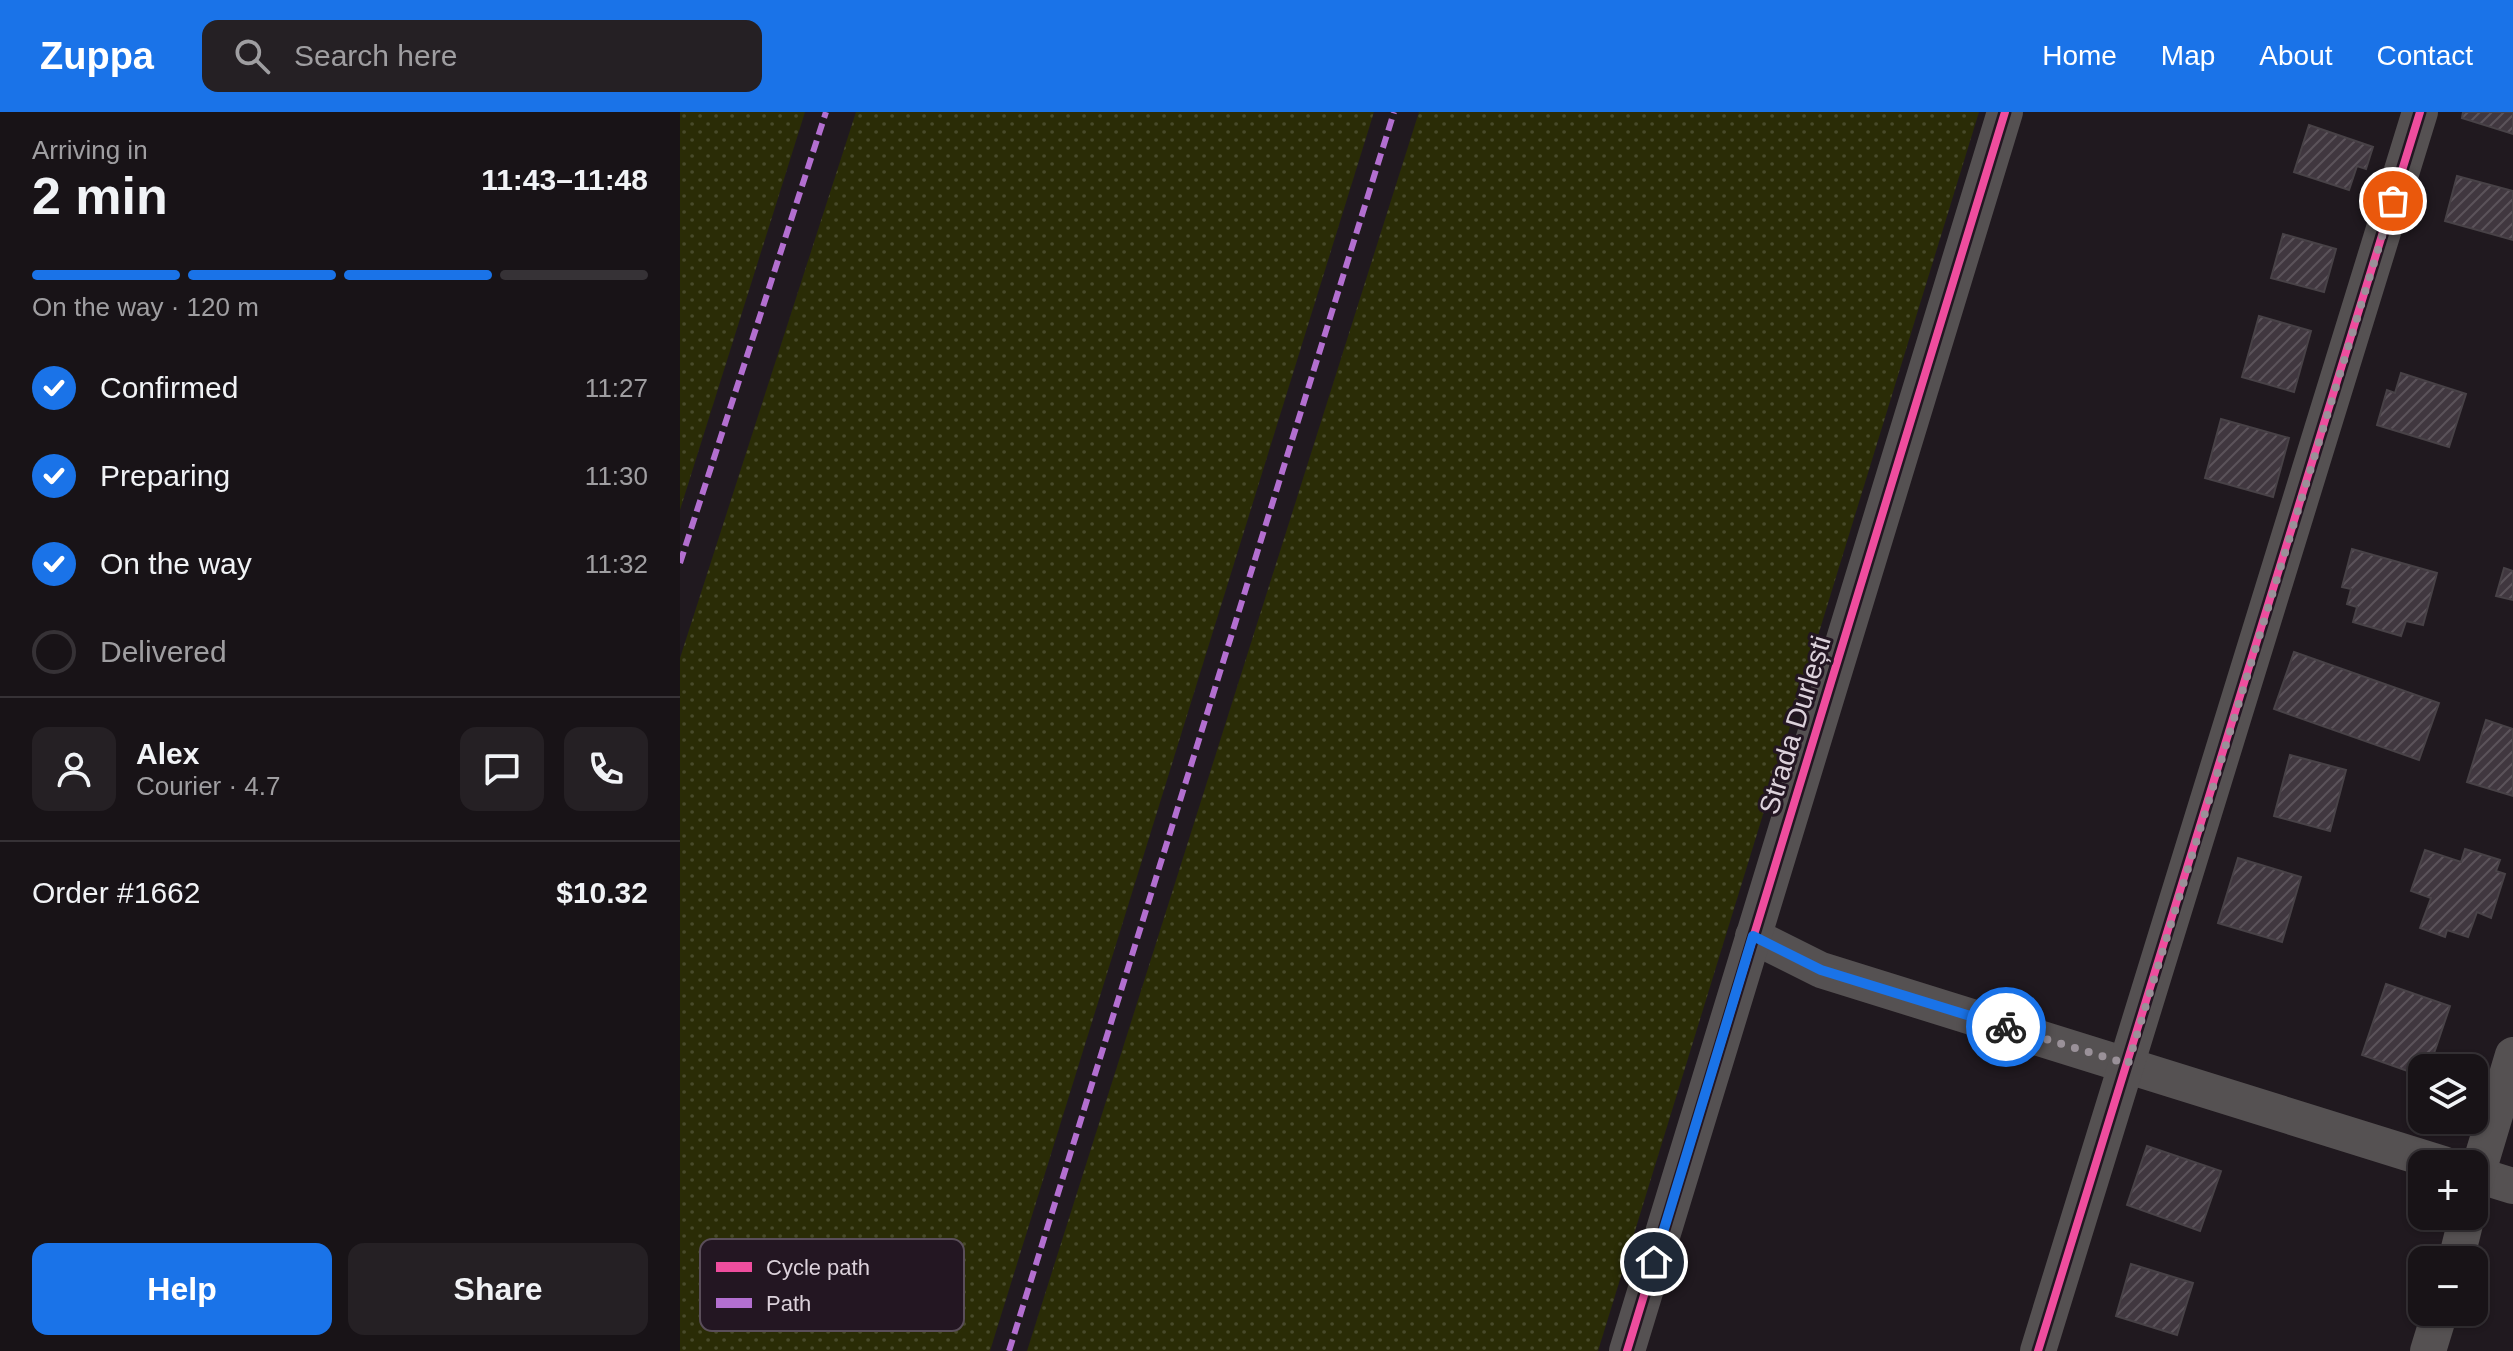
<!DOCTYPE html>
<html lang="en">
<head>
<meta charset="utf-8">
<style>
  :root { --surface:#181317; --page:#252024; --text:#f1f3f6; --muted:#9f9ea1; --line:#363236; --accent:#1a73e8 }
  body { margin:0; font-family:Arial,sans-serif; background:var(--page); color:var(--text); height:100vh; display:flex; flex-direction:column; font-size:30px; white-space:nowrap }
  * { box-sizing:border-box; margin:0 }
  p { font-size:26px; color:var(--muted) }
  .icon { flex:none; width:44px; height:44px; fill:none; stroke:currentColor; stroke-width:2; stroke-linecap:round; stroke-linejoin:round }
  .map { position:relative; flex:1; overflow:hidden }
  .side { display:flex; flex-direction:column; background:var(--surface); width:680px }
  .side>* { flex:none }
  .fabs { position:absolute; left:1728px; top:942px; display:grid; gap:16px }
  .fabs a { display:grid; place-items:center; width:80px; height:80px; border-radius:16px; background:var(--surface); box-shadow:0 2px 6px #0004,0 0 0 2px var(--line); font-size:40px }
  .pin { position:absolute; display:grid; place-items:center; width:68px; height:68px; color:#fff; margin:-34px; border:4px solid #fff; border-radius:50%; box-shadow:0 2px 8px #0007 }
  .courier { position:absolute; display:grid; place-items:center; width:80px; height:80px; margin:-40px; border:6px solid #1a73e8; border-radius:50%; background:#fff; color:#222; box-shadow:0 2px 10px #0007 }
  .headline em { font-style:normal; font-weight:800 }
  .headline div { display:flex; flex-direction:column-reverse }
  .headline { display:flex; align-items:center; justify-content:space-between; height:136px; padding:0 32px }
  h1 { font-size:52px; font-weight:800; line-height:60px }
  .bar { display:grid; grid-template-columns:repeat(4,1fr); gap:12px 8px; align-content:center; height:96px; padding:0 32px }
  .bar i { height:10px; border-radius:6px; background:var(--line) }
  .bar .on { background:var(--accent) }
  .bar p { grid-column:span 4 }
  .line { display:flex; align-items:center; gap:20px; padding:0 32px; border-top:2px solid var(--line) }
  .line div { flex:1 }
  .round { display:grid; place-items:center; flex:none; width:84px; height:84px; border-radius:16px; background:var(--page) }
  ol { padding:0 32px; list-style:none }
  li { display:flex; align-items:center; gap:24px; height:88px }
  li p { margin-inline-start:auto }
  li .icon { padding:8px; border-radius:50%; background:var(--accent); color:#fff; stroke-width:4 }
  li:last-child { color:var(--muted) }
  li i { width:44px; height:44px; border:4px solid var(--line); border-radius:50% }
  .primary-button { display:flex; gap:16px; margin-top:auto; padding:16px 32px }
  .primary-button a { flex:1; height:92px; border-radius:16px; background:var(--accent); color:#fff; font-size:32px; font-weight:800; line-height:92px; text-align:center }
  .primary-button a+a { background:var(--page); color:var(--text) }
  header { display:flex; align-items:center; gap:48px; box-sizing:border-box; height:112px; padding:0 40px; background:var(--accent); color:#fff }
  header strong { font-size:38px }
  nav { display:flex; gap:44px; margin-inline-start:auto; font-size:28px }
  .search { width:560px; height:72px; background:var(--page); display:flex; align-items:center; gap:20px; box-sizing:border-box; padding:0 28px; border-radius:16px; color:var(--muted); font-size:30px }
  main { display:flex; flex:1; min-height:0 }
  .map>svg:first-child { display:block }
  .grass { fill:url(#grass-dots) }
  .building { fill:url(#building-hatch); stroke:#484247; stroke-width:2 }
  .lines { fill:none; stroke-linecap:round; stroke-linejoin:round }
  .minor { stroke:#555152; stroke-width:36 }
  .quiet { stroke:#b36fd0; stroke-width:6; stroke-dasharray:12 6; stroke-linecap:butt }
  .cycleway-casing { stroke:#231622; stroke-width:13 }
  .cycleway { stroke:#ef4d9e; stroke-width:8 }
  .done { stroke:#9a9199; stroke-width:8; stroke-dasharray:0 14.4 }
  .route { stroke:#1a73e8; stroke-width:10 }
  .labels { text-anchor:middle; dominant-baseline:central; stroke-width:6; stroke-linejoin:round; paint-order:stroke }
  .street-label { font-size:28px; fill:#dcd2db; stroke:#231622 }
  .key { fill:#231622; stroke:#5a4e5a; stroke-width:2 }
  .key-label { font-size:22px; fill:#dcd2db }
</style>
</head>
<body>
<header>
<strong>Zuppa</strong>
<div class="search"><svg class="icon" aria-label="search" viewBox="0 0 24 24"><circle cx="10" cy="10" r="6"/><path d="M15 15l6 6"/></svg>Search here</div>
<nav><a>Home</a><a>Map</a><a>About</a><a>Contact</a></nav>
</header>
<main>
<section class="side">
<div class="headline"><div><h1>2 min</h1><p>Arriving in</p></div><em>11:43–11:48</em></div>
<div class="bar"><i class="on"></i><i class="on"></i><i class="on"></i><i></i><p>On the way · 120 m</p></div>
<ol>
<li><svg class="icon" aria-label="check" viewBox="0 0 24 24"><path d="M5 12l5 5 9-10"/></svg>Confirmed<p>11:27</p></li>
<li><svg class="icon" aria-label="check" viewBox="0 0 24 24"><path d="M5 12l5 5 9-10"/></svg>Preparing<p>11:30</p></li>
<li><svg class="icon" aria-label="check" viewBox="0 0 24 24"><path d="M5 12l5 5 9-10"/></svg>On the way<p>11:32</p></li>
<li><i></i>Delivered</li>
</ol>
<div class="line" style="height:144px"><a class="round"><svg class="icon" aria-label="person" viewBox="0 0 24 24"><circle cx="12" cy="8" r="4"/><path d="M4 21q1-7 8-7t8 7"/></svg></a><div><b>Alex</b><p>Courier · 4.7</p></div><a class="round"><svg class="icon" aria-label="chat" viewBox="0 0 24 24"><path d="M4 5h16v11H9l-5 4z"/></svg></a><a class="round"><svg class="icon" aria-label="phone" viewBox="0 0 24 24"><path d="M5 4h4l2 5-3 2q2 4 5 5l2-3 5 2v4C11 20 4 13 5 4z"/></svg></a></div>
<div class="line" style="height:104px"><div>Order #1662</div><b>$10.32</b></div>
<div class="primary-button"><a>Help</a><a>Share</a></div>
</section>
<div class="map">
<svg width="1833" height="1239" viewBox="0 0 1833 1239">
  <defs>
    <pattern id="grass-dots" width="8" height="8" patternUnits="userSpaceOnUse" patternTransform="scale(2)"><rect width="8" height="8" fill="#2a2c06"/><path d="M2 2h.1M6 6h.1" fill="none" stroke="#484a2a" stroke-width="1.8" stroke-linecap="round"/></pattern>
    <pattern id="building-hatch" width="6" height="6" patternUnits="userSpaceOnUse" patternTransform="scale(2)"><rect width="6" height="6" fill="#40373f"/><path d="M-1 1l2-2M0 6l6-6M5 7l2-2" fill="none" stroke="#5b535a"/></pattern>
  </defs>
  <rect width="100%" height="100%" fill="#20191f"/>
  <g class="grass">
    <polygon points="0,0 125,0 0,398"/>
    <polygon points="176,0 694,0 310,1239 0,1239 0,546"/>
    <polygon points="739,0 1299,0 918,1239 347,1239"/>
  </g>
  <g class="building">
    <polygon points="1783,0 1833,0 1833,22 1782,6"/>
    <polygon points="1629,13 1693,35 1686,57 1677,54 1669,78 1614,60"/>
    <polygon points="1777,64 1833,79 1833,128 1765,109"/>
    <polygon points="1603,122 1656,137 1644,180 1591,166"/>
    <polygon points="1579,204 1631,219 1614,280 1562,265"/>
    <polygon points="1721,261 1786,282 1769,335 1697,313 1707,278 1715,281"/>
    <polygon points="1541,307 1609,326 1593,385 1525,366"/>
    <polygon points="1672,437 1757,461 1743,513 1726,509 1721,524 1673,510 1677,495 1667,492 1671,477 1662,475"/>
    <polygon points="1824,456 1833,459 1833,488 1816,484"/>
    <polygon points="1614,540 1759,591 1739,648 1594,597"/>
    <polygon points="1806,608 1833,617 1833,684 1787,670"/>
    <polygon points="1610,643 1666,658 1650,719 1594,704"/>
    <polygon points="1785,737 1820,748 1816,759 1825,762 1811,806 1797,800 1788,825 1767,818 1765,825 1740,816 1751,786 1731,779 1745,738 1781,750"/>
    <polygon points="1558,746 1621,765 1602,830 1538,811"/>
    <polygon points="1706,872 1770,894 1749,956 1742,956 1742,964 1682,943"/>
    <polygon points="1467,1034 1541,1059 1520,1119 1447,1093"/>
    <polygon points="1451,1152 1513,1171 1497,1223 1436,1204"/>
  </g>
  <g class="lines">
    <g class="minor">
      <polyline points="1073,824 1141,858 1763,1052"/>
      <polyline points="1794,1062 1833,1074"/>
      <polyline points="1794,1073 1833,943"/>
      <polyline points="1776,1148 1787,1104"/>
      <polyline points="947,1239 1325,0"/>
      <polyline points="1358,1239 1740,0"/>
      <polyline points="1748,1239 1760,1200"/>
    </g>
    <g class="quiet">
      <polyline points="0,451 146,0"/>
      <polyline points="329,1239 714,0"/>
    </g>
    <defs>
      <g id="cycleway">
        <polyline points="947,1239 1325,0"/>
        <polyline points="1358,1239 1740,0"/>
      </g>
    </defs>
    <use href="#cycleway" class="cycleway-casing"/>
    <use href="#cycleway" class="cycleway"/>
  </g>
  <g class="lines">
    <polyline class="done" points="1326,915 1448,952 1713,89"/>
    <polyline class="route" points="974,1150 1073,824 1141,858 1326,915"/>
  </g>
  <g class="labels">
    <g class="street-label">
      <text transform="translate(1115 613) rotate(-73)">Strada Durlești</text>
    </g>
  </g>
  <rect x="20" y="1127" width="264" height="92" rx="12" class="key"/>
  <rect x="36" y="1150" width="36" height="10" fill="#ef4d9e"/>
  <rect x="36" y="1186" width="36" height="10" fill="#b36fd0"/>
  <g class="key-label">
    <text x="86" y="1163">Cycle path</text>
    <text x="86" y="1199">Path</text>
  </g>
</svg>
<div class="fabs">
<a><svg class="icon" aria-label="layers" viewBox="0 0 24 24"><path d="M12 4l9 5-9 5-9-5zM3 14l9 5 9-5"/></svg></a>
<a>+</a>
<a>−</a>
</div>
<div class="pin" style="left:1713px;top:89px;background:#ea580c"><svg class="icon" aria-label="bag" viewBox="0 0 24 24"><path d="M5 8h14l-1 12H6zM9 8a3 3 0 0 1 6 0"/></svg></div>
<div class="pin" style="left:974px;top:1150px;background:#1f2937"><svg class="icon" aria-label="home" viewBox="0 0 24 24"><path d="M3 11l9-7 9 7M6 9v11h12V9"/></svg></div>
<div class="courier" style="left:1326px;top:915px"><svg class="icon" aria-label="bike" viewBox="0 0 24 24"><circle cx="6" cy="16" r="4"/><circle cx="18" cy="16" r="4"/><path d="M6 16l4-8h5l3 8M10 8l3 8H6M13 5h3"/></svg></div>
</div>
</main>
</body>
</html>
